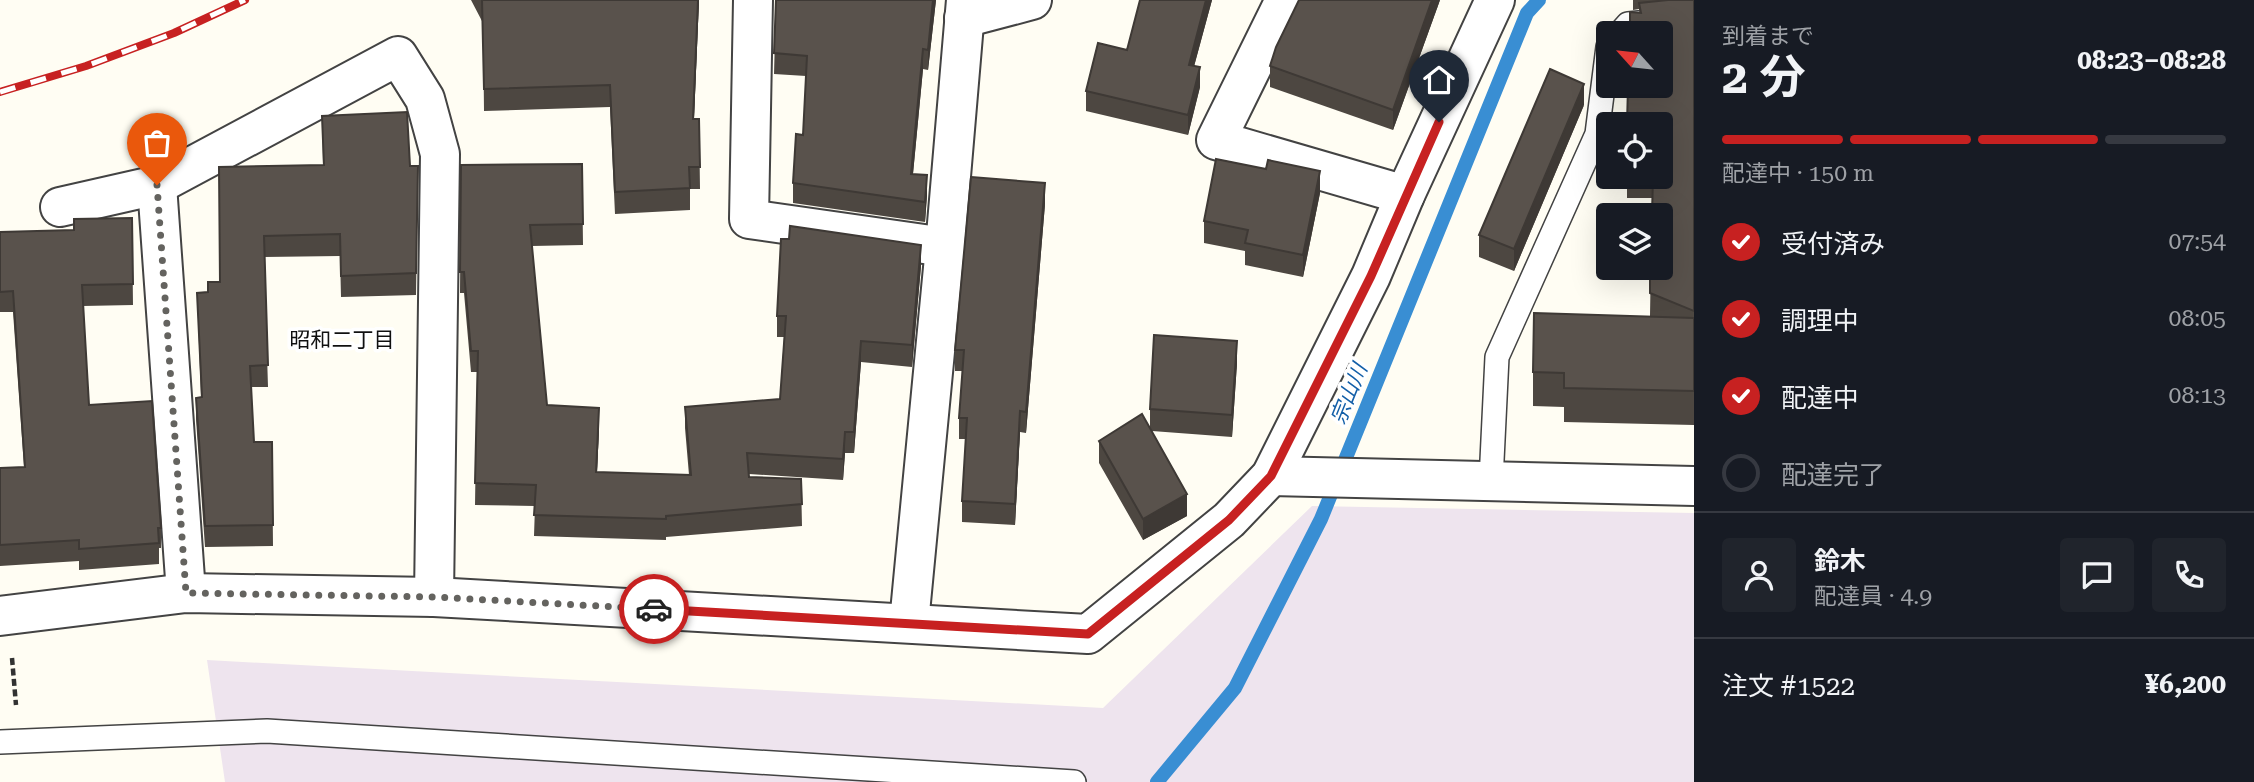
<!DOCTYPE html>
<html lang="ja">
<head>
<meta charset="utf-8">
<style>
  :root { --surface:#171b24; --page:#20242c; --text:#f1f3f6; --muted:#9ea1a6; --line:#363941; --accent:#c72121 }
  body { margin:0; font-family:"Roboto Serif","Noto Sans JP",serif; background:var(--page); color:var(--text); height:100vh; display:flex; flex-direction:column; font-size:26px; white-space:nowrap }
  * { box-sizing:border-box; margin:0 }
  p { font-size:23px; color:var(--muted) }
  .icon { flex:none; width:38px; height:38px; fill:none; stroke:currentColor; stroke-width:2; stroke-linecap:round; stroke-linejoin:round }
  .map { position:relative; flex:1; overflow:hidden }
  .side { display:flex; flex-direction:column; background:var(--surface); width:560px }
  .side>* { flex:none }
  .needle { width:46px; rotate:297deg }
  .tools { position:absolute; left:1596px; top:21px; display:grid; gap:14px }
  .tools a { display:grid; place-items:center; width:77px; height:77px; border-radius:7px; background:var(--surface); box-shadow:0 7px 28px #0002; font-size:35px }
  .pin { position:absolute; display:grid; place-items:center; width:60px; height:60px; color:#fff; margin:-72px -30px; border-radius:50% 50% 50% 0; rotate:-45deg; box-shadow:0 0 7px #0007 }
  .pin .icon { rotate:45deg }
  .courier { position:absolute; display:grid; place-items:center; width:70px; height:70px; margin:-35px; border:5px solid #c72121; border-radius:50%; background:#fff; color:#222; box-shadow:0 2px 9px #0007 }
  .headline em { font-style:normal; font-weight:700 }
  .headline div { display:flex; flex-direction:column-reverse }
  .headline { display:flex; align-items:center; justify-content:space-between; height:119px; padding:0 28px }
  h1 { font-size:46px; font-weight:700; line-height:52px }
  .bar { display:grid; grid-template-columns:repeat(4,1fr); gap:10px 7px; align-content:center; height:84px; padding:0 28px }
  .bar i { height:9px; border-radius:5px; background:var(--line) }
  .bar .on { background:var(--accent) }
  .bar p { grid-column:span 4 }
  .line { display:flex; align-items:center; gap:18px; padding:0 28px; border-top:2px solid var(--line) }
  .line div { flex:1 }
  .round { display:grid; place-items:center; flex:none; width:74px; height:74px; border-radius:7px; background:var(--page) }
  ol { padding:0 28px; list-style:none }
  li { display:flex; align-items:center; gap:21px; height:77px }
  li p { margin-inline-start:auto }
  li .icon { padding:7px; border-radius:50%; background:var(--accent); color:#fff; stroke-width:4 }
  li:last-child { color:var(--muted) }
  li i { width:38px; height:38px; border:4px solid var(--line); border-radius:50% }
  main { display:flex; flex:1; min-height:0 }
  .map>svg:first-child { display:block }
  .industrial { fill:#eee4ee }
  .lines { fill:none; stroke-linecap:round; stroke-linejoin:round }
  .stream { stroke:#398ed3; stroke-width:14 }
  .service-casing { stroke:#434343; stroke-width:26 }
  .minor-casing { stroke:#434343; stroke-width:42 }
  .path { stroke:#323232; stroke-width:4.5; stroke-dasharray:7 3.5; stroke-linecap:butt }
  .service { stroke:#fff; stroke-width:23 }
  .minor { stroke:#fff; stroke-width:38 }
  .rail-casing { stroke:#c72121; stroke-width:8 }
  .rail { stroke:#fff; stroke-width:5; stroke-dasharray:16; stroke-linecap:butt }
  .wall { fill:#4d4741 }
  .shaded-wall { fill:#3e3935 }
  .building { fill:#59524c; stroke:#3e3935; stroke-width:2 }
  .done { stroke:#64635f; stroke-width:7; stroke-dasharray:0 12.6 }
  .route { stroke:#c72121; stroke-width:9 }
  .labels { text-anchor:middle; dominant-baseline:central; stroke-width:7; stroke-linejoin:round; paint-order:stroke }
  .neighbourhood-label { font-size:21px; fill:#101010; stroke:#fff }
  .water-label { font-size:21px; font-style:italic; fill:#135fa8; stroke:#fff }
</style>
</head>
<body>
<main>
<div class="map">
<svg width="1694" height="782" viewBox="0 0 1694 782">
  <rect width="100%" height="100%" fill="#fffdf3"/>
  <polygon class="industrial" points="1312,506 1694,513 1694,782 225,782 207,660 1103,708"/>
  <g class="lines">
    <polyline class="stream" points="1157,782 1235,688 1321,519 1527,13 1539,0"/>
    <defs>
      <g id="service">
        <polyline points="1620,33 1628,24 1694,18"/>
        <polyline points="1491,481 1497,357 1597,134 1608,47"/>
        <polyline points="0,742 267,731 1074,782"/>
      </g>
      <g id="minor">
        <polyline points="753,0 749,219 945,247"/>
        <polyline points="1285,0 1216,140 1405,195"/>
        <polyline points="964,18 1032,0"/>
        <polyline points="157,185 186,593"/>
        <polyline points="60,207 157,185 398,56 425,99 440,154 434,597"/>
        <polyline points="1271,476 1694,486"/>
        <polyline points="0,616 186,593 434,597 1088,634 1229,520 1271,476 1371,276 1405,195 1495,0"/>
        <polyline points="909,623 945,247 966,0"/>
      </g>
    </defs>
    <use href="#service" class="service-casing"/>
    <use href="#minor" class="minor-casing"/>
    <polyline class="path" points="12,658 16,705"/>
    <use href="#service" class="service"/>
    <use href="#minor" class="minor"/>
    <defs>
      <polyline id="rail" points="0,92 86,66 174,33 245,0"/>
    </defs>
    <use href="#rail" class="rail-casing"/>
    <use href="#rail" class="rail"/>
  </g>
  <g class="wall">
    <polygon points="471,0 699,0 694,119 699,119 700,189 690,189 690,210 615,214 610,107 484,111 483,23"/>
    <polygon points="776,0 936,0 928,70 923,69 913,174 927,195 925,222 793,203 793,183 803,135 806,76 774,74"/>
    <polygon points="1140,0 1212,0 1194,66 1200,87 1188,135 1086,111 1086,91 1127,50"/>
    <polygon points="1440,0 1393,130 1270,87 1270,66"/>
    <polygon points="1633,0 1694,0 1694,425 1564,422 1564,407 1533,406 1533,372 1650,316 1652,198 1627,198 1627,177 1661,177 1639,9 1633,10"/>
    <polygon points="1584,105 1514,271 1479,257 1479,235"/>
    <polygon points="322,116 410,166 418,166 416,295 341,297 340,256 264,257 268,387 251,387 254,442 272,442 273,546 205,547 196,419 196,398 201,397 197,293 208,292 219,282 323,165"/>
    <polygon points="582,164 583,245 532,246 547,405 599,429 597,472 689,475 685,428 685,407 780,399 784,337 777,337 777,316 921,266 912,367 861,362 854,453 845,453 843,480 749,474 749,477 801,479 802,526 666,537 666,540 534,536 535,506 475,505 477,372 471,372 464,293 460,293 461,165"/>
    <polygon points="1320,193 1303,277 1245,265 1245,251 1204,243 1204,221"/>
    <polygon points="1045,204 1026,433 1020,432 1015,525 962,522 962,501 966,439 959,439 959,418 963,371 955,371 955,350"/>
    <polygon points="132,218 133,305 83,306 89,405 161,528 161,548 159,548 159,564 79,570 79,561 0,566 0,468 24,467 13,312 0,312 0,232 74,230"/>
    <polygon points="1237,363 1232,437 1152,431 1187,516 1143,540 1099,463 1099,441 1150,428 1150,409"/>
  </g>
  <g class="shaded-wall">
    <polygon points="698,0 699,0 693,141 693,119"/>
    <polygon points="933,0 936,0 928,70 928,50"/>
    <polygon points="1206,0 1212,0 1189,85 1189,65"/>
    <polygon points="1432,0 1440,0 1393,130 1393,110"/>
    <polygon points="923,49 923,69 911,194 911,174"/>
    <polygon points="1200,67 1200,87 1188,135 1188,115"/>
    <polygon points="1584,84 1584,105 1514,271 1514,249"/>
    <polygon points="1320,171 1320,193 1303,277 1303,255"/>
    <polygon points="927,175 927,195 925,222 925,202"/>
    <polygon points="1045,183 1045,204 1026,433 1026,412"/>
    <polygon points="921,245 921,266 912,367 912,345"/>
    <polygon points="861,341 861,362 854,453 854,432"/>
    <polygon points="1237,341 1237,363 1232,437 1232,415"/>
    <polygon points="599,408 599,429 596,494 596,472"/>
    <polygon points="1020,411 1020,432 1015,525 1015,504"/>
    <polygon points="845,432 845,453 843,480 843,459"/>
    <polygon points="1187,494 1187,516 1143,540 1143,519"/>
  </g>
  <g class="building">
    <polygon points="482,0 698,0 693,119 699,119 700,167 689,167 690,188 615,192 610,85 484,89"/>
    <polygon points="776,0 933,0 928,50 923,49 911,174 927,175 925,202 793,183 796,134 803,135 807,56 774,53"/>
    <polygon points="1140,0 1206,0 1189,65 1200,67 1188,115 1086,91 1098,43 1127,50"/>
    <polygon points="1299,0 1432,0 1393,110 1270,66 1276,47"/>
    <polygon points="1668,0 1694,0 1694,311 1650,293 1650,268 1661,268 1661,215 1652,215 1653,177 1661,177 1661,124 1627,124 1628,86 1661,86 1661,33 1630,33 1630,12 1641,13 1639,3"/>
    <polygon points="1550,69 1584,84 1514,249 1479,235"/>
    <polygon points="407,112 410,166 418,166 416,273 341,276 340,234 264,236 268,365 250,366 254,442 272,442 273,525 205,526 196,398 202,397 197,293 208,292 208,282 220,282 219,167 324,165 322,116"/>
    <polygon points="1216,159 1266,169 1268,160 1320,171 1303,255 1245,243 1248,230 1204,221"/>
    <polygon points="582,164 583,224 530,225 547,405 599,408 596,472 691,475 685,407 780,399 786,316 777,316 781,239 789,239 790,226 921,245 912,345 861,341 854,432 845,432 843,459 747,453 749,477 801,479 802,504 666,516 666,519 534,515 536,485 475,483 478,351 471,351 464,272 460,272 461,165"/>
    <polygon points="971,177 1045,183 1026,412 1020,411 1015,504 962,501 967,418 959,418 964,350 955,350"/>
    <polygon points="132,218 133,284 82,285 89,405 152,401 161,528 158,528 159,543 79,549 79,540 0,545 0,468 25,467 13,291 0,292 0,232 74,230 74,219"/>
    <polygon points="1534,313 1694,318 1694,391 1564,388 1564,373 1533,372"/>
    <polygon points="1154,335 1237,341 1232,415 1150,409"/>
    <polygon points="1142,414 1187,494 1143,519 1099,441"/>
  </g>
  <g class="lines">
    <polyline class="done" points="157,185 186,593 434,597 654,609"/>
    <polyline class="route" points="654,609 1088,634 1229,520 1271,476 1371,276 1439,122"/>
  </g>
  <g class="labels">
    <g class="neighbourhood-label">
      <text x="342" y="340">昭和二丁目</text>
    </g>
    <g class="water-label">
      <text transform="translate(1349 394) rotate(-68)">宗山川</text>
    </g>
  </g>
</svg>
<div class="tools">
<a><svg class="needle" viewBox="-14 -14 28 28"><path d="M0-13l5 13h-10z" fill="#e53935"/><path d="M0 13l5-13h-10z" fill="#9ea1a6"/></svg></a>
<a><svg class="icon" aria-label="locate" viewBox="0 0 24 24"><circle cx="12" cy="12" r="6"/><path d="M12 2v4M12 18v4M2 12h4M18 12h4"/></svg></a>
<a><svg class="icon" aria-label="layers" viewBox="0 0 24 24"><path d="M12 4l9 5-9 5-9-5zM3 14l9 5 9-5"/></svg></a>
</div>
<div class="pin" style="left:157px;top:185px;background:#ea580c"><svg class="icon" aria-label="bag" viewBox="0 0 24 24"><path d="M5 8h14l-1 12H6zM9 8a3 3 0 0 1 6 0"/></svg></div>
<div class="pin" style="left:1439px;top:122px;background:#1f2937"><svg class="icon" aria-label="home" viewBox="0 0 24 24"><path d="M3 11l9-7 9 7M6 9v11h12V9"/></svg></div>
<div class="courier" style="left:654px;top:609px"><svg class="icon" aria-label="car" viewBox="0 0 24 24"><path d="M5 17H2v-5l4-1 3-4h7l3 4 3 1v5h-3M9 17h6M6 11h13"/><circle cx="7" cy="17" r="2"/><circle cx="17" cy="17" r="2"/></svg></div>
</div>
<section class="side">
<div class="headline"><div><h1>2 分</h1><p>到着まで</p></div><em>08:23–08:28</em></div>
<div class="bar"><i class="on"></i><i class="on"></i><i class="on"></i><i></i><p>配達中 · 150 m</p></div>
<ol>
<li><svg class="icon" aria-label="check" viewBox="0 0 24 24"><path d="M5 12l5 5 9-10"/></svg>受付済み<p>07:54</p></li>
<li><svg class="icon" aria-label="check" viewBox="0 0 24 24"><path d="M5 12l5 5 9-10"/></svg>調理中<p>08:05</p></li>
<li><svg class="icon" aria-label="check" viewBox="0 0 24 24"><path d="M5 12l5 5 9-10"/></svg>配達中<p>08:13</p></li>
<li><i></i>配達完了</li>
</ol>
<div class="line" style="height:126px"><a class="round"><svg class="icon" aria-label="person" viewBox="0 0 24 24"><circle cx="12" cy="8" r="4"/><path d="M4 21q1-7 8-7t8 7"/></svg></a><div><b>鈴木</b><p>配達員 · 4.9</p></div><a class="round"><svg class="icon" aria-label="chat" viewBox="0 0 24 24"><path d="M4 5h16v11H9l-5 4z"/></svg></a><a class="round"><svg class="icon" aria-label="phone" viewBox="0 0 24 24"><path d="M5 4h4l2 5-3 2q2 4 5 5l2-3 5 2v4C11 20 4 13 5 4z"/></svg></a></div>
<div class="line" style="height:91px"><div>注文 #1522</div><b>¥6,200</b></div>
</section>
</main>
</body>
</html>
